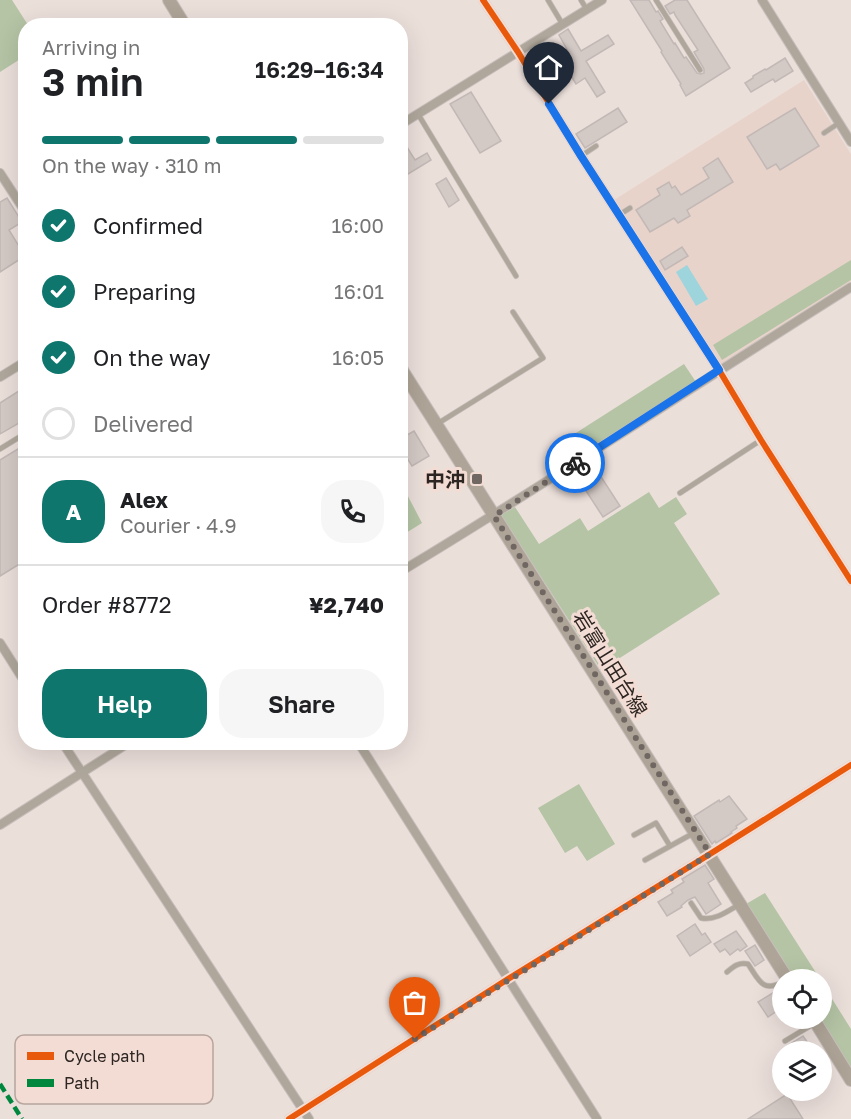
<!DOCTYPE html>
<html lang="en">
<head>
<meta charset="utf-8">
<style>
  :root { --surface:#fff; --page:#f6f6f6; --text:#202124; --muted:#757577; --line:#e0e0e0; --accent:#0f766e }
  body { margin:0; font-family:"Golos Text","Noto Sans JP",sans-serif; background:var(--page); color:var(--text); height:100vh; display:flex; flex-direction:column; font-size:22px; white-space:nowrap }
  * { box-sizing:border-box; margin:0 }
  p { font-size:20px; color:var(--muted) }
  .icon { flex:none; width:33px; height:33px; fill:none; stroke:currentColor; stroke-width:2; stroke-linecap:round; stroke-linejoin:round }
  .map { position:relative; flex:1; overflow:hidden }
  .drawer { position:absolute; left:18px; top:18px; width:390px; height:732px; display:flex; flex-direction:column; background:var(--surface); border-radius:24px; box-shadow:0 6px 24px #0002 }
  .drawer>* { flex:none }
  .fabs { position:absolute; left:772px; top:969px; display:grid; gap:12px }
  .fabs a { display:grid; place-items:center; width:60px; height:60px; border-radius:50%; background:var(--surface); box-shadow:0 6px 24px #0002; font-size:30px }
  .pin { position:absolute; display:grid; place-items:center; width:51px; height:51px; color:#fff; margin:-62px -26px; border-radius:50% 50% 50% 0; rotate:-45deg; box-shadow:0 0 6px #0007 }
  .pin .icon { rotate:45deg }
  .courier { position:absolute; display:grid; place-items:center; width:60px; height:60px; margin:-30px; border:4px solid #1a73e8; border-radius:50%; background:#fff; color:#222; box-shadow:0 2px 8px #0007 }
  .headline em { font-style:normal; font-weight:600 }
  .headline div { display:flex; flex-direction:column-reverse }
  .headline { display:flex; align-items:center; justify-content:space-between; height:102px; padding:0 24px }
  h1 { font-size:39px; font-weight:600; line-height:45px }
  .bar { display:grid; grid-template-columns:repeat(4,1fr); gap:9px 6px; align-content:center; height:72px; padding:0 24px }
  .bar i { height:8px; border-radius:4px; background:var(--line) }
  .bar .current { background:var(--accent) }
  .bar p { grid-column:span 4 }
  .line { display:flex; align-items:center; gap:15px; padding:0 24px; border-top:2px solid var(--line) }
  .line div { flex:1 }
  .round { display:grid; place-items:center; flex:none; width:63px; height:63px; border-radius:24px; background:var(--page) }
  ol { padding:0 24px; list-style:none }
  li { display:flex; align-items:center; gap:18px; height:66px }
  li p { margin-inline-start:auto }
  li .icon { padding:6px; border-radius:50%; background:var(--accent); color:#fff; stroke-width:4 }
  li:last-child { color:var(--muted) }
  li i { width:33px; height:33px; border:3px solid var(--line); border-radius:50% }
  .primary-button { display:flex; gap:12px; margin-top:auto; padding:12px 24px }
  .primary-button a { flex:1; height:69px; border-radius:24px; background:var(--accent); color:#fff; font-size:24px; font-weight:600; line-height:69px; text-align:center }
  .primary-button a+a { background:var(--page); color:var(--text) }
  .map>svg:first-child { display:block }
  .built { fill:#e8d3cb }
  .forest { fill:#b5c4a5 }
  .water { fill:#9ed4dc }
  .building { fill:#d3c9c5; stroke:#c2b8b5; stroke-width:1.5 }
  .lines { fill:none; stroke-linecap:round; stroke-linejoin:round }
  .service-casing { stroke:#c7bebb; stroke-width:6 }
  .minor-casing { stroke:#c7bebb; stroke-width:10 }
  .secondary-casing { stroke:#c7bebb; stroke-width:14 }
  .service { stroke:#afa79b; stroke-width:4.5 }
  .minor { stroke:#afa79b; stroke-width:8 }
  .secondary { stroke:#aea497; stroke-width:12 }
  .quiet { stroke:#00873e; stroke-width:4.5; stroke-dasharray:9 4.5; stroke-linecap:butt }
  .cycleway-casing { stroke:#f2dcd3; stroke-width:10 }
  .cycleway { stroke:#e8590c; stroke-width:6 }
  .done { stroke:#706662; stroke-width:6; stroke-dasharray:0 10.8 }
  .route { stroke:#1a73e8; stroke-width:8 }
  .poi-dot { fill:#706662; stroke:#f2dcd3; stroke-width:2 }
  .labels { text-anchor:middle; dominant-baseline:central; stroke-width:6; stroke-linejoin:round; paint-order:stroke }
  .poi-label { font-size:20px; font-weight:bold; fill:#2d2522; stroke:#f2dcd3; text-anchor:end }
  .street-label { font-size:20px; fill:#2d2522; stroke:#f2dcd3 }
  .key { fill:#f2dcd3; stroke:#b7a59e; stroke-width:1.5 }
  .key-label { font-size:16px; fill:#2d2522 }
</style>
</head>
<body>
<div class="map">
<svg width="851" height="1119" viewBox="0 0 851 1119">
  <rect width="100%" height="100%" fill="#ebdfda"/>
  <polygon class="built" points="804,80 851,154 851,283 720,366 614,200"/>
  <g class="forest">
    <polygon points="0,0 12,0 28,25 26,26 25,56 0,72"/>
    <polygon points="851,260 851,280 722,360 713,345"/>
    <polygon points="684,364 696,382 579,456 568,438"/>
    <polygon points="401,483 422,523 401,536 400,484"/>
    <polygon points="649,492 659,508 676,497 687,514 674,523 720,594 601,670 501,515 515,507 539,544 580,518 588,531"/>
    <polygon points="579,784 615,844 587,861 577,846 565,853 538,808"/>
    <polygon points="765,893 820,979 794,979 746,904"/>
    <polygon points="822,983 851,1029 851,1070 819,1019 822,1018"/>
  </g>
  <polygon class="water" points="687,265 708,299 696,306 676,272"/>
  <g class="building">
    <polygon points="630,0 649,0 656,12 658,11 663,19 660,21 674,44 675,43 684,58 686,57 697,73 701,74 704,73 704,69 694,52 698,50 675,15 674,12 670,14 665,6 675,0 687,0 730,68 686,96 680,85 681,84 661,52 662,51"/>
    <polygon points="568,29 581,51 608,35 614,44 586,61 605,92 597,97 585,78 576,84 567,69 549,80 551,82 545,85 539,75 556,65 554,62 569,53 559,35"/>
    <polygon points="785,58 793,71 775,82 773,79 751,92 745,83 753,78 753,76 765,69 766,70"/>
    <polygon points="471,92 501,141 480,153 450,104"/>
    <polygon points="618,108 627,122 585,148 576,134"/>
    <polygon points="795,108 819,146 780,170 776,164 767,169 747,137"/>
    <polygon points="400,136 415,160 427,153 431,160 400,179"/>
    <polygon points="718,158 733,182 687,210 690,216 678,223 674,218 650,232 636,210 660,195 657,189 669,182 672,188 675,186 681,195 709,178 703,168"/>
    <polygon points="446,178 459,200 449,207 436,184"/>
    <polygon points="7,198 22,222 9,230 25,256 0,272 0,202"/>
    <polygon points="682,247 688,256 665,270 660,261"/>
    <polygon points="22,389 26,394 26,419 0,434 0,403"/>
    <polygon points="414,431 429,456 412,466 407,458 400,462 400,439"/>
    <polygon points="26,444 26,560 0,576 0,460"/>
    <polygon points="594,466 620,506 603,517 577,477"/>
    <polygon points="729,796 747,819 736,826 737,828 731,832 732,833 716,843 715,841 712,844 694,816 719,800 720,802"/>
    <polygon points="705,865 714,879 708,883 721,904 706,914 695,897 688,900 681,906 682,907 667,916 658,902 673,893 671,890 684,882 682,879"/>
    <polygon points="695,924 702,935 705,933 711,942 690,956 677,936"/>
    <polygon points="736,931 747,946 740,951 738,949 730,955 725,949 720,952 714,944"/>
    <polygon points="755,945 764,960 755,966 745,951"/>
    <polygon points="779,989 783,996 783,1020 777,1011 768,1017 758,1002"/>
    <polygon points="803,1036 808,1043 804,1046 807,1052 790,1052 787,1046"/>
    <polygon points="787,1094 803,1119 748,1119"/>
  </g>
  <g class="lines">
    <defs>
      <g id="service">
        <polyline points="548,0 563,25"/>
        <polyline points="581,0 587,10"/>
        <polyline points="656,0 700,70"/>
        <polyline points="418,114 516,276"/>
        <polyline points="824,133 839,123"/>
        <polyline points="581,156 596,146"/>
        <polyline points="619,215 630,208"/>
        <polyline points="437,424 543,358 513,312"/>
        <polyline points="0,449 26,433"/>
        <polyline points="680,493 761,440"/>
        <polyline points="634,835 656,823 670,846"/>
        <polyline points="645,860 692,834"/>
        <path d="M691,903L701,918C715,921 728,911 740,904"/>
        <path d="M727,972C734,966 739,962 748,964C759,980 762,993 783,982"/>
        <polyline points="785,1041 815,1023"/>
      </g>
      <g id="minor">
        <polyline points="483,0 518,52 581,156 719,370 761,440 851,581"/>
        <polyline points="762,0 851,142"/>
        <polyline points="400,125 602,0"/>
        <polyline points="0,173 26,213"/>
        <polyline points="0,377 26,361"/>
        <path d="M400,572C553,480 700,382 851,287"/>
        <polyline points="0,643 26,684"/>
        <polyline points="62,742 309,1119"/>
        <polyline points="358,742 597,1119"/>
        <polyline points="0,825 130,742"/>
        <polyline points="289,1119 508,979 710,854 851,765"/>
      </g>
      <g id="secondary">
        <polyline points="169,0 185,26"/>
        <polyline points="400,367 788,980"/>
        <polyline points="813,1018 851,1080"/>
      </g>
    </defs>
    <use href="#service" class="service-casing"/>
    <use href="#minor" class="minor-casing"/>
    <use href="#secondary" class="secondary-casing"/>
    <use href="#service" class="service"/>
    <use href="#minor" class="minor"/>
    <use href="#secondary" class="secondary"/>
    <polyline class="quiet" points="0,1084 22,1119"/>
    <defs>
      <g id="cycleway">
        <polyline points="483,0 518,52 581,156 719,370 761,440 851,581"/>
        <polyline points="289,1119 508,979 710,854 851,765"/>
      </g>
    </defs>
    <use href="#cycleway" class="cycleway-casing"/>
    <use href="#cycleway" class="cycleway"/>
  </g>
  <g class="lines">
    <polyline class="done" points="415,1039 710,854 494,516 575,463"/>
    <polyline class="route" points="549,104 581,156 719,370 575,463"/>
  </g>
  <rect class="poi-dot" x="471" y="473" width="12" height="12" rx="3"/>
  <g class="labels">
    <g class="poi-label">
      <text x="465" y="479">中沖</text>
    </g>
    <g class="street-label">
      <text transform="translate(611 663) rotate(58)">岩富山田台線</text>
    </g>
  </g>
  <rect x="15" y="1035" width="198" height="69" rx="9" class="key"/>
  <rect x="27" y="1052" width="27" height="8" fill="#e8590c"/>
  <rect x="27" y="1079" width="27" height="8" fill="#00873e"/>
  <g class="key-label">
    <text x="64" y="1062">Cycle path</text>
    <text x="64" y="1089">Path</text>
  </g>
</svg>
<div class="fabs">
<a><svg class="icon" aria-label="locate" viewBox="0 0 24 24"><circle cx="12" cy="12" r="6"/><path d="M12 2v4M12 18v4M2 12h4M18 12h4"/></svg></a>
<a><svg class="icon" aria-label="layers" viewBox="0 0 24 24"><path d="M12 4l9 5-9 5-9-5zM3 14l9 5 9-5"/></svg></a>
</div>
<div class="pin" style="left:415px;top:1039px;background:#ea580c"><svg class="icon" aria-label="bag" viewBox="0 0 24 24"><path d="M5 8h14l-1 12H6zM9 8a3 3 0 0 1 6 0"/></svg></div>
<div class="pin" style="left:549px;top:104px;background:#1f2937"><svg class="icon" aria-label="home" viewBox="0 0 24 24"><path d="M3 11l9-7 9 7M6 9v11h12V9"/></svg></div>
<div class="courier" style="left:575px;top:463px"><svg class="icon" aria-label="bike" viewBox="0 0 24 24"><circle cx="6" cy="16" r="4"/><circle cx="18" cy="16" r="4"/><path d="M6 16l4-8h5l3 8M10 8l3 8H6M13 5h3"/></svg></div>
<section class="drawer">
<div class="headline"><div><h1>3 min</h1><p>Arriving in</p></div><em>16:29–16:34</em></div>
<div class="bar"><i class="current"></i><i class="current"></i><i class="current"></i><i></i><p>On the way · 310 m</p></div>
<ol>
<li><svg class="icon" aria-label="check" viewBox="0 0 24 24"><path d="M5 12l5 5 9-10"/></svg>Confirmed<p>16:00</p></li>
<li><svg class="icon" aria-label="check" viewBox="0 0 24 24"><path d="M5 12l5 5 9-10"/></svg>Preparing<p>16:01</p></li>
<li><svg class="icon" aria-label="check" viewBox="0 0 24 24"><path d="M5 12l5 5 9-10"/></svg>On the way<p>16:05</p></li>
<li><i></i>Delivered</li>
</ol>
<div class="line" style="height:108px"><b class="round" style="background:var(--accent);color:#fff">A</b><div><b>Alex</b><p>Courier · 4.9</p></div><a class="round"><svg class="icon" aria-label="phone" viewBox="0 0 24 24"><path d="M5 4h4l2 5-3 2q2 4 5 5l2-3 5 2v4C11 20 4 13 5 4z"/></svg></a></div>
<div class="line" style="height:78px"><div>Order #8772</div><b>¥2,740</b></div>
<div class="primary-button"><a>Help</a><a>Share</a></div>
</section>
</div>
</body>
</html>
